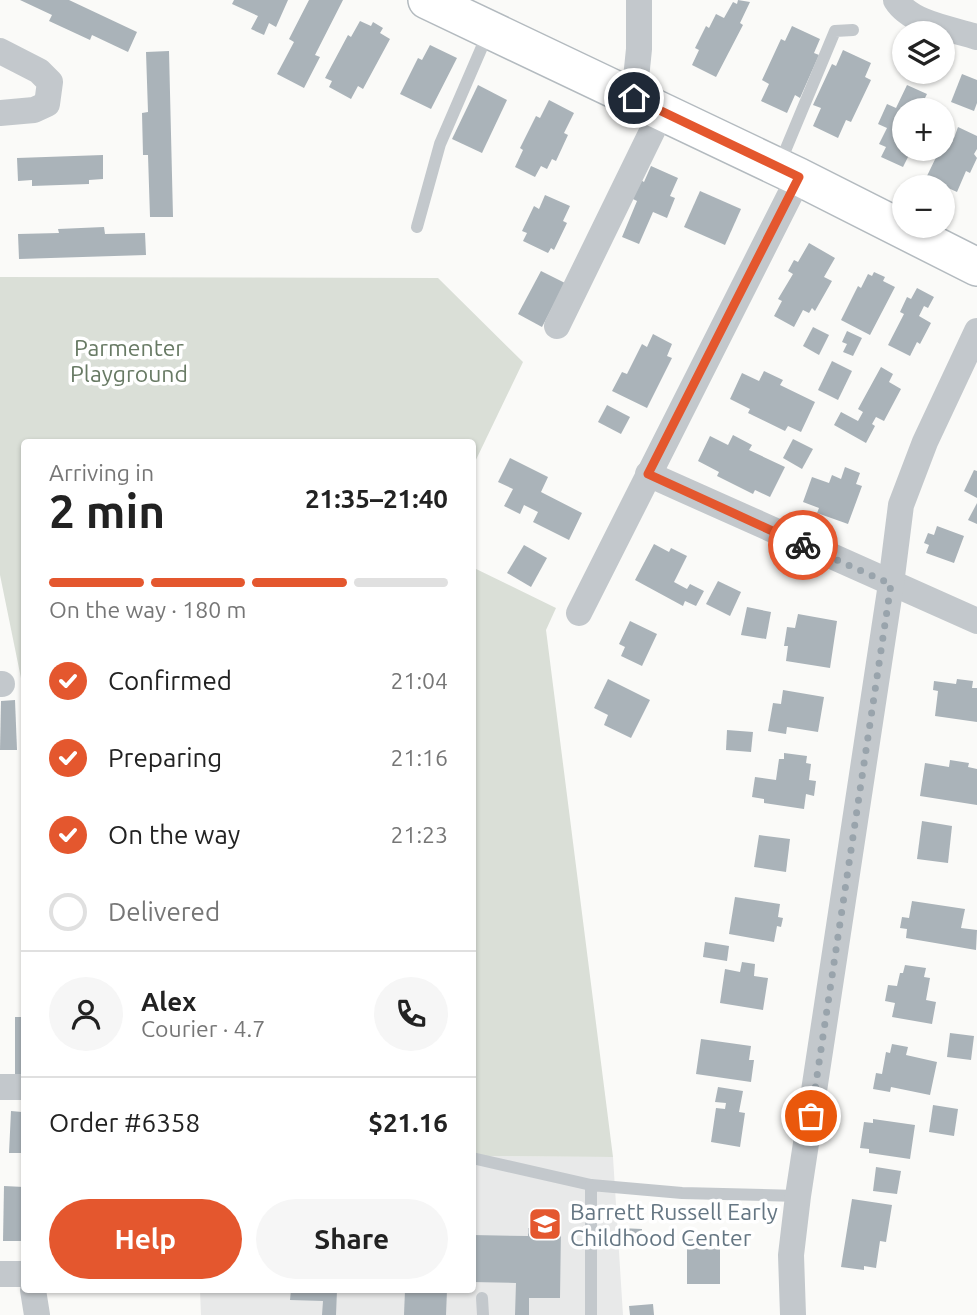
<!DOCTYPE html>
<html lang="en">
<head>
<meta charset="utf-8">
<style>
  :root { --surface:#fff; --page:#f6f6f6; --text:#222; --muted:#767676; --line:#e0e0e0; --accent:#e4572e }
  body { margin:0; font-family:Ubuntu,sans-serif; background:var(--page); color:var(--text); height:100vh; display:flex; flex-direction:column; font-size:26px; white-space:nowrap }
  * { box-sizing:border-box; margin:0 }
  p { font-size:23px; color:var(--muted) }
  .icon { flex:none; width:38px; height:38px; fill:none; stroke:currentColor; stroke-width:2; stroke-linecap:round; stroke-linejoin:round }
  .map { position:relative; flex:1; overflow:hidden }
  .details { position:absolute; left:21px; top:439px; width:455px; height:854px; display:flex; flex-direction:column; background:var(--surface); border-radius:7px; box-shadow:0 2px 5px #0004 }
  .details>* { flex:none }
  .buttons { position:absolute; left:892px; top:21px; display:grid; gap:14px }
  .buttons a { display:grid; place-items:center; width:63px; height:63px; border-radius:50%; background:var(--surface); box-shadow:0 2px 5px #0004; font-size:35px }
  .pin { position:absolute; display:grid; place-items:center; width:60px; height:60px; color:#fff; margin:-30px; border:4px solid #fff; border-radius:50%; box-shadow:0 2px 7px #0007 }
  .courier { position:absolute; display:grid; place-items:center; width:70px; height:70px; margin:-35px; border:5px solid #e4572e; border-radius:50%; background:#fff; color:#222; box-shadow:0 2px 9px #0007 }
  .head em { font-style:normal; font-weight:700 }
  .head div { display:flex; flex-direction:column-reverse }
  .head { display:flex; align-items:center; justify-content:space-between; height:119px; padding:0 28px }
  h1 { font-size:46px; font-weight:700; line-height:52px }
  .bar { display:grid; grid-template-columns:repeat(4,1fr); gap:10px 7px; align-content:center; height:84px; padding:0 28px }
  .bar i { height:9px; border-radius:5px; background:var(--line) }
  .bar .on { background:var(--accent) }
  .bar p { grid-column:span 4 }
  .line { display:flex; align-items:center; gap:18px; padding:0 28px; border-top:2px solid var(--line) }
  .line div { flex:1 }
  .round { display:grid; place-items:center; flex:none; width:74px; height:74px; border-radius:37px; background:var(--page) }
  ol { padding:0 28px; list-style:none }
  li { display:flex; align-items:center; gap:21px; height:77px }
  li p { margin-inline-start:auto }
  li .icon { padding:7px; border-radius:50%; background:var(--accent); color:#fff; stroke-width:4 }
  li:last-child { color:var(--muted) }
  li i { width:38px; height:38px; border:4px solid var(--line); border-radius:50% }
  .cta { display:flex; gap:14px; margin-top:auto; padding:14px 28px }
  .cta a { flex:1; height:80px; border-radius:42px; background:var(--accent); color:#fff; font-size:28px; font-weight:700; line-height:80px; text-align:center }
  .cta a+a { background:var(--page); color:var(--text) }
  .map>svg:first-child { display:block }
  .built { fill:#e8e9e9 }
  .green { fill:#dadfd7 }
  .building { fill:#aab3b9 }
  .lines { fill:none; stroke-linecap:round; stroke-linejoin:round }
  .secondary-casing { stroke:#b3babf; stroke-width:40 }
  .service { stroke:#c3c8cc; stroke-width:12 }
  .minor { stroke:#c3c8cc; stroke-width:26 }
  .secondary { stroke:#fff; stroke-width:37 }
  .done { stroke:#99a4ac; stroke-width:7; stroke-dasharray:0 12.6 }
  .route { stroke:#e4572e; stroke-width:9 }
  .labels { text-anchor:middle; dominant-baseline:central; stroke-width:7; stroke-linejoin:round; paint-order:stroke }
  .park-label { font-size:23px; fill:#687a64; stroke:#fff }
  .poi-label { font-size:23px; fill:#657683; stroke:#fff; text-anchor:start }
</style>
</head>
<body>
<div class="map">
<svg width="977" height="1315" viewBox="0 0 977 1315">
  <rect width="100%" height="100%" fill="#fafaf8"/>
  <polygon class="built" points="473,1156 613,1157 623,1315 201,1315 200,1290 472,1290"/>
  <g class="green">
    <polygon points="0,277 438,278 523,362 473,466 472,443 24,443 24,693 0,575"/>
    <polygon points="472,567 556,608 546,630 613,1157 473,1156"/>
  </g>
  <g class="building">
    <polygon points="20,0 69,0 137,32 128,52 92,35 90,40 49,21 52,15"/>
    <polygon points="234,0 288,0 276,27 269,23 264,35 251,29 258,16 232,4"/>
    <polygon points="309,0 343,0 315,55 320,57 304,88 277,74 294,42 289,39"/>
    <polygon points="738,0 750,2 740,23 743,25 716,77 692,65 699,50 695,48 706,26 709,28 716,14 724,18 733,2 737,4"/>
    <polygon points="360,21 371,26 373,22 383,28 380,33 390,39 363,89 358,86 351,99 329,87 332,81 325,78 348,35 351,37"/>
    <polygon points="792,26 820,39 814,53 819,55 800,98 795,95 787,113 761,101 769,84 762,80 781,39 785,41"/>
    <polygon points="430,45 457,58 431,109 400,94 418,58 422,60"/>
    <polygon points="843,50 871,63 865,77 871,80 851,122 846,120 838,138 813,126 821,108 813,105 832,64 836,66"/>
    <polygon points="169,51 173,217 150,217 148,155 143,155 142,113 148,112 146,52"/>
    <polygon points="962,74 977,80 977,103 974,111 951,102"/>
    <polygon points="478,85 507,100 482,153 452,139"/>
    <polygon points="907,85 927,94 919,110 905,110 905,149 912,149 903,167 881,157 886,147 879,144 887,128 878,124 887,104 896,108"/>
    <polygon points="549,100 574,113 564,133 568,135 556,161 552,159 547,169 541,166 535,177 515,167 523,150 520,148 536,116 540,118"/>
    <polygon points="958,127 977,136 977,149 974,154 977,158 970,173 966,171 957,192 926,178 940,149 943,149 947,134 954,138"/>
    <polygon points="103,155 103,179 89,180 89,184 32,186 32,180 18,181 17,158"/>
    <polygon points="651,166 678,178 670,196 675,198 667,218 653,212 639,244 622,237 637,201 631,198 639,179 644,182"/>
    <polygon points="700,191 741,209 725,245 684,227"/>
    <polygon points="545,195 570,206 563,221 567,223 554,250 551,248 548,253 523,241 527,233 522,231 534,206 539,209"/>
    <polygon points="104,227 105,234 145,233 146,255 19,259 18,234 59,233 58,229"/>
    <polygon points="809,243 835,258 824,277 832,281 815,311 812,308 809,313 803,310 794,327 774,316 782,301 778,299 793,274 788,271 794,260 798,262"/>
    <polygon points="541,271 565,283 542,327 518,314"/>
    <polygon points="874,272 885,277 883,281 895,287 870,335 841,320 858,286 861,288 868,274 872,276"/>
    <polygon points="917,288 934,297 928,308 924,306 919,316 931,323 920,344 917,342 910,356 888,345 904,314 900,312 907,297 911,299"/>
    <polygon points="813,327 829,335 819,355 803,346"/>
    <polygon points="847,331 862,338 853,356 843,352 847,344 842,342"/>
    <polygon points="653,334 672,344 667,356 672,358 647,408 612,391 622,372 627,374 642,344 647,347"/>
    <polygon points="832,361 852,371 838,400 818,390"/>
    <polygon points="881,367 893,374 889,382 901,389 884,421 876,417 872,424 875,426 866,443 834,425 841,412 858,421 863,412 858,409"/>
    <polygon points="764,371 783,380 780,385 815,402 801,432 788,426 785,431 748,413 750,409 730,399 742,373 759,381"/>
    <polygon points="607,405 630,417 621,434 598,422"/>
    <polygon points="733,435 752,445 749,450 785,467 770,497 755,490 753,494 717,476 719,472 698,461 710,436 728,445"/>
    <polygon points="793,439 813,449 802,469 783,458"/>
    <polygon points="510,458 548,477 541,492 582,513 569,540 533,522 538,512 524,505 520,514 504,506 513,489 498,482"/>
    <polygon points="845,467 860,473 856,484 862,486 848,524 817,513 819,508 803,502 812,477 829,483 832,475 841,479"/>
    <polygon points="974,470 977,471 977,498 964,491"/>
    <polygon points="977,503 977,524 968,520"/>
    <polygon points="937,526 964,536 954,563 926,553 929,545 924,543 928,533 934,535"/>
    <polygon points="654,544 669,552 671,548 687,556 674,582 687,589 690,584 704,591 696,606 685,601 683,606 635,580"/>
    <polygon points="524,545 547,558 531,587 507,573"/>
    <polygon points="718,581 741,592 730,616 706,604"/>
    <polygon points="747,607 771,612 766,639 741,635"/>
    <polygon points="798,614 837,621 830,668 786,661 788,646 784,646 787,627 795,628"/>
    <polygon points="630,621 657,634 642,666 621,656 625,647 619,644"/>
    <polygon points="608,679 650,700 631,738 604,725 608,715 594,708"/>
    <polygon points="957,679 973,681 972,688 977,688 977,722 935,716 938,691 933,690 934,681 956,684"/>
    <polygon points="783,690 824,697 818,732 787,727 786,734 768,731 773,703 781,704"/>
    <polygon points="15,700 17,750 0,750 1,701"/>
    <polygon points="727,730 753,732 751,752 726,750"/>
    <polygon points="784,753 807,756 806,763 811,764 809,780 816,781 814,796 806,794 804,809 764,803 764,799 752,797 755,777 776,780 779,759 784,759"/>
    <polygon points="950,760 969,763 968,767 977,769 977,805 920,796 925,763 949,767"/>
    <polygon points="922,821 952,826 948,863 917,859"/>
    <polygon points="759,835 790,839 786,872 754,867"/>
    <polygon points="735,897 780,904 778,917 783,918 781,927 777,926 774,942 729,934"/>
    <polygon points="912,901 965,909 961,928 977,930 976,950 906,938 907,929 900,928 902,917 909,918"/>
    <polygon points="705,942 729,946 727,961 703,957"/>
    <polygon points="742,962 755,964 754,976 768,978 763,1010 720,1003 725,969 740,972"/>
    <polygon points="905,965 926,968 924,977 930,978 926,1000 936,1002 932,1024 892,1017 895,1003 885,1001 888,985 897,986 900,973 903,973"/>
    <rect x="15" y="1017" width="9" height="57"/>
    <polygon points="950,1033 974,1036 971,1060 947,1057"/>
    <polygon points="701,1039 751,1046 749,1060 754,1060 751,1082 696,1074"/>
    <polygon points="892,1044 908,1047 906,1055 937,1062 930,1095 891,1087 890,1092 873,1089 876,1073 882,1074 886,1052 890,1053"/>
    <polygon points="718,1087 743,1091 739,1112 745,1113 740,1147 711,1142 716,1108 725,1109 726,1103 715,1102"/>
    <polygon points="22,1105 24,1105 24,1153 9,1153 11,1111 22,1112"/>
    <polygon points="933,1105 958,1109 954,1136 929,1132"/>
    <polygon points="873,1119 915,1125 910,1159 869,1153 869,1149 860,1148 864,1122 873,1123"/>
    <polygon points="876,1167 901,1171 897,1194 873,1191"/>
    <polygon points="4,1186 24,1187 24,1241 3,1241"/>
    <polygon points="852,1199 892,1205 886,1242 880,1241 876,1268 864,1266 864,1270 841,1267"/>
    <polygon points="528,1228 561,1228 560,1298 529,1298 529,1315 515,1315 516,1283 472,1282 472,1235 528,1236"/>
    <polygon points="620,1228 642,1229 641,1246 619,1245"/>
    <rect x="687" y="1239" width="33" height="45"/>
    <polygon points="291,1290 337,1290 336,1315 322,1315 323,1301 290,1300"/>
    <polygon points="405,1290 447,1290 446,1315 404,1315"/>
    <polygon points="653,1304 654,1315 630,1315 629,1306"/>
  </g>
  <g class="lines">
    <defs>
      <polyline id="secondary" points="427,0 799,177 977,267"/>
    </defs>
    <use href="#secondary" class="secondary-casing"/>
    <g class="service">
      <polyline points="780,163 835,31 853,30"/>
      <polyline points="417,227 440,144 488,33"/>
      <polyline points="472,1158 591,1185"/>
      <polyline points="482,1298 483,1315"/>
      <polyline points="591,1315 591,1185 682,1193 798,1196"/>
    </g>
    <g class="minor">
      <path d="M896,0C911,24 952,29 977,37"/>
      <polyline points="0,51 39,71 50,82 47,104 34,110 0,113"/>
      <polyline points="634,98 639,49 639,0"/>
      <polyline points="557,326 662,111"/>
      <polyline points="648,474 977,621"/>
      <polyline points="579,613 799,177"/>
      <polyline points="0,684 2,684"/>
      <polyline points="0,1087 24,1087"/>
      <polyline points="0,1274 24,1274"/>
      <polyline points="33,1290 37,1315"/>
      <polyline points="793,1315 791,1255 798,1196 891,584 901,505 925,442 977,331"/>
    </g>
    <use href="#secondary" class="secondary"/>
  </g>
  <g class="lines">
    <polyline class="done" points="803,545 891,584 811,1116"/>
    <polyline class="route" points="634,98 799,177 648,474 803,545"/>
  </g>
  <defs>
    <symbol id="school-square" viewBox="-11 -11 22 22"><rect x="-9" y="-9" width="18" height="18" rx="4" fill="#e4572e" stroke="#fff"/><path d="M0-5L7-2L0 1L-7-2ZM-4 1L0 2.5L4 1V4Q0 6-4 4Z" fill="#fff"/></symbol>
  </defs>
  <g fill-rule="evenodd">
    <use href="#school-square" x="526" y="1205" width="38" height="38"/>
  </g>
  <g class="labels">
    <g class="park-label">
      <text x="129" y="347">Parmenter<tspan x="129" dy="26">Playground</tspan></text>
    </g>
    <g class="poi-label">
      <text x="570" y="1211">Barrett Russell Early<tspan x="570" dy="26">Childhood Center</tspan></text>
    </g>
  </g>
</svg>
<div class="buttons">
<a><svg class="icon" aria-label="layers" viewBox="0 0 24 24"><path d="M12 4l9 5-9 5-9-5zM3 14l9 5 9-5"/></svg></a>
<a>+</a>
<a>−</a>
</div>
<div class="pin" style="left:811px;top:1116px;background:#ea580c"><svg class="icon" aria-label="bag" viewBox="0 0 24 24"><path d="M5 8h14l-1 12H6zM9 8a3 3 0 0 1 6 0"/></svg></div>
<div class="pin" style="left:634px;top:98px;background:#1f2937"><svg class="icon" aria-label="home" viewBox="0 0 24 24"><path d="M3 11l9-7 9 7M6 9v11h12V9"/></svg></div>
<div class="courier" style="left:803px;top:545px"><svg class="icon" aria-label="bike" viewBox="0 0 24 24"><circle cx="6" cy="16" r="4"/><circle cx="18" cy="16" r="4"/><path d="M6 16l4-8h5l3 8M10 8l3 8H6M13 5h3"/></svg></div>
<section class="details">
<div class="head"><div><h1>2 min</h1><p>Arriving in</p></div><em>21:35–21:40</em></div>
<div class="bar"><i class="on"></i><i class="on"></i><i class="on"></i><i></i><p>On the way · 180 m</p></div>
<ol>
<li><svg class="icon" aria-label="check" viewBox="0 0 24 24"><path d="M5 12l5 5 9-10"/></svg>Confirmed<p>21:04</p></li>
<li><svg class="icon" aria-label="check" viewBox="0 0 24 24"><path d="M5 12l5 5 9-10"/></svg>Preparing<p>21:16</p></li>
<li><svg class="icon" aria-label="check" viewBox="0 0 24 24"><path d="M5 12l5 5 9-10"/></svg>On the way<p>21:23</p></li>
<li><i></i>Delivered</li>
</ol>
<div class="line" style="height:126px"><a class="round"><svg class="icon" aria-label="person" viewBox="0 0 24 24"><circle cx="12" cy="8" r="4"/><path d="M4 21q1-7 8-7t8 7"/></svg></a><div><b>Alex</b><p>Courier · 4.7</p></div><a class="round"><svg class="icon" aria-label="phone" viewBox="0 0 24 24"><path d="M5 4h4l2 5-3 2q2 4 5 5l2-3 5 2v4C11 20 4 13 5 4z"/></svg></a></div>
<div class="line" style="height:91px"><div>Order #6358</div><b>$21.16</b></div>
<div class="cta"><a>Help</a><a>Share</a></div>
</section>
</div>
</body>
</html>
